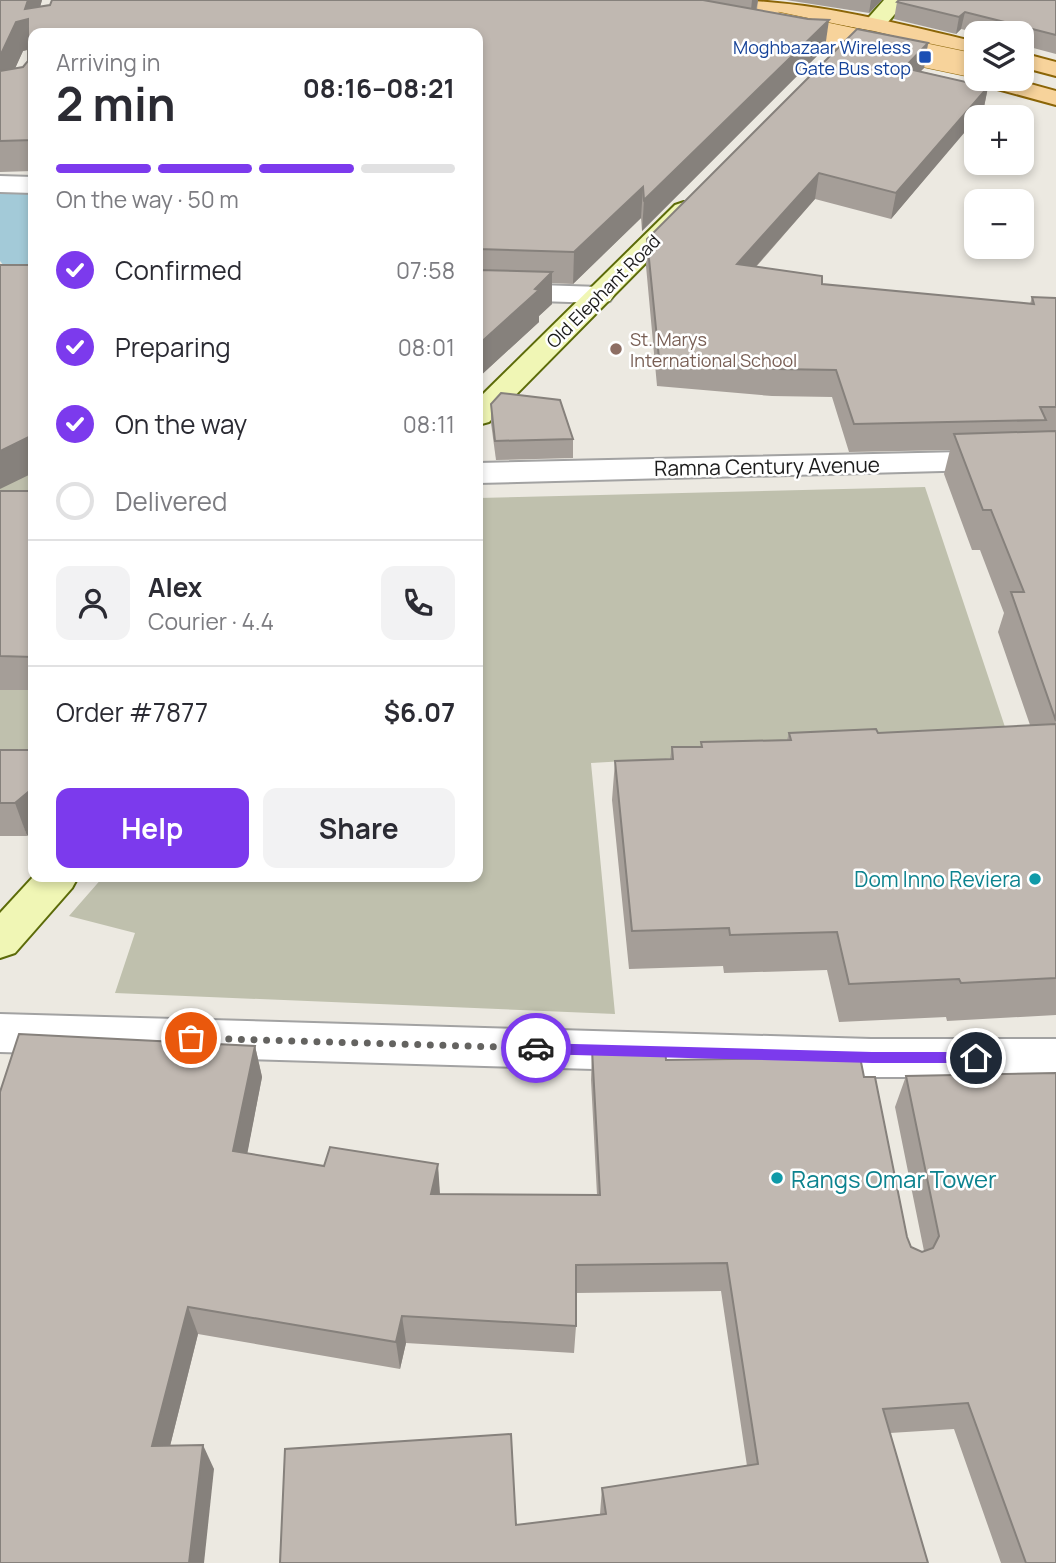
<!DOCTYPE html>
<html lang="en">
<head>
<meta charset="utf-8">
<style>
  :root { --surface:#fff; --page:#f2f2f3; --text:#2b2b33; --muted:#7c7c81; --line:#e1e1e2; --accent:#7c3aed }
  body { margin:0; font-family:Manrope,sans-serif; background:var(--page); color:var(--text); height:100vh; display:flex; flex-direction:column; font-size:26px; white-space:nowrap }
  * { box-sizing:border-box; margin:0 }
  p { font-size:23px; color:var(--muted) }
  .icon { flex:none; width:38px; height:38px; fill:none; stroke:currentColor; stroke-width:2; stroke-linecap:round; stroke-linejoin:round }
  .map { position:relative; flex:1; overflow:hidden }
  .details { position:absolute; left:28px; top:28px; width:455px; height:854px; display:flex; flex-direction:column; background:var(--surface); border-radius:14px; box-shadow:0 4px 10px #0003 }
  .details>* { flex:none }
  .buttons { position:absolute; left:964px; top:21px; display:grid; gap:14px }
  .buttons a { display:grid; place-items:center; width:70px; height:70px; border-radius:14px; background:var(--surface); box-shadow:0 4px 10px #0003; font-size:35px }
  .pin { position:absolute; display:grid; place-items:center; width:60px; height:60px; color:#fff; margin:-30px; border:4px solid #fff; border-radius:50%; box-shadow:0 2px 7px #0007 }
  .courier { position:absolute; display:grid; place-items:center; width:70px; height:70px; margin:-35px; border:5px solid #7c3aed; border-radius:50%; background:#fff; color:#222; box-shadow:0 2px 9px #0007 }
  .overview em { font-style:normal; font-weight:700 }
  .overview div { display:flex; flex-direction:column-reverse }
  .overview { display:flex; align-items:center; justify-content:space-between; height:119px; padding:0 28px }
  h1 { font-size:46px; font-weight:700; line-height:52px }
  .bar { display:grid; grid-template-columns:repeat(4,1fr); gap:10px 7px; align-content:center; height:84px; padding:0 28px }
  .bar i { height:9px; border-radius:5px; background:var(--line) }
  .bar .active { background:var(--accent) }
  .bar p { grid-column:span 4 }
  .line { display:flex; align-items:center; gap:18px; padding:0 28px; border-top:2px solid var(--line) }
  .line div { flex:1 }
  .round { display:grid; place-items:center; flex:none; width:74px; height:74px; border-radius:14px; background:var(--page) }
  ol { padding:0 28px; list-style:none }
  li { display:flex; align-items:center; gap:21px; height:77px }
  li p { margin-inline-start:auto }
  li .icon { padding:7px; border-radius:50%; background:var(--accent); color:#fff; stroke-width:4 }
  li:last-child { color:var(--muted) }
  li i { width:38px; height:38px; border:4px solid var(--line); border-radius:50% }
  .cta { display:flex; gap:14px; margin-top:auto; padding:14px 28px }
  .cta a { flex:1; height:80px; border-radius:14px; background:var(--accent); color:#fff; font-size:28px; font-weight:700; line-height:80px; text-align:center }
  .cta a+a { background:var(--page); color:var(--text) }
  .map>svg:first-child { display:block }
  .construction { fill:#bfc0ad }
  .water { fill:#a3cad8 }
  .lines { fill:none; stroke-linecap:round; stroke-linejoin:round }
  .street-casing { stroke:#a2a2a2; stroke-width:4 }
  .secondary-casing { stroke:#5c6b09; stroke-width:4 }
  .primary-casing { stroke:#8b6507; stroke-width:4 }
  .street { fill:#fff; fill-rule:evenodd }
  .secondary { fill:#f0f6b5; fill-rule:evenodd }
  .primary { fill:#f7d39b; fill-rule:evenodd }
  .primary-bridge-casing { stroke:#8b6507; stroke-width:25; stroke-linecap:butt }
  .primary-bridge { stroke:#f7d39b; stroke-width:24 }
  .wall { fill:#a59e98; fill-rule:evenodd }
  .shaded-wall { fill:#86817c }
  .building { fill:#c0b8b1; stroke:#86817c; stroke-width:2 }
  .route { fill:#7c3aed }
  .done { stroke:#646360; stroke-width:7; stroke-dasharray:0 12.6 }
  .transit-dot { fill:#1a4fb4; stroke:#fff; stroke-width:2.5 }
  .education-dot { fill:#8d6e63; stroke:#fff; stroke-width:2.5 }
  .culture-dot { fill:#0f9aa8; stroke:#fff; stroke-width:2.5 }
  .labels { text-anchor:middle; dominant-baseline:central; stroke-width:5; stroke-linejoin:round; paint-order:stroke }
  .far-transit-label { font-size:18px; fill:#164399; stroke:#fff; text-anchor:end }
  .far-street-label { font-size:18px; fill:#1b1b1b; stroke:#fff }
  .far-education-label { font-size:18px; fill:#785e54; stroke:#fff; text-anchor:start }
  .street-label { font-size:21px; fill:#1b1b1b; stroke:#fff }
  .culture-label { font-size:21px; fill:#0d838f; stroke:#fff; text-anchor:end }
  .near-culture-label { font-size:24px; fill:#0d838f; stroke:#fff; text-anchor:start }
</style>
</head>
<body>
<div class="map">
<svg width="1056" height="1563" viewBox="0 0 1056 1563">
  <rect width="100%" height="100%" fill="#ece9e1"/>
  <g class="construction">
    <rect x="0" y="335" width="33" height="440"/>
    <polygon points="925,487 1009,739 591,763 615,1014 115,993 135,933 69,916 103,877 478,877 478,498"/>
  </g>
  <polygon class="water" points="0,194 33,194 33,272 9,272 0,261"/>
  <g class="lines">
    <defs>
      <g id="street">
        <polygon points="0,176 33,177 33,193 0,192"/>
        <polygon points="478,283 600,287 610,289 614,295 610,301 600,303 478,299"/>
        <polygon points="1056,450 1056,468 478,483 478,463"/>
        <polygon points="0,1014 871,1039 1056,1039 1056,1077 871,1077 0,1052"/>
      </g>
      <g id="secondary">
        <polygon points="884,0 907,0 882,29 866,29 863,24"/>
        <polygon points="684,202 693,205 697,210 693,215 489,422 478,425 478,399 675,205"/>
        <polygon points="33,877 78,877 72,888 15,953 0,958 0,913"/>
      </g>
      <g id="primary">
        <path d="M721,0C809,0 892,22 976,42V56L874,31L732,6L725,4Z"/>
        <polygon points="1022,53 1056,62 1056,76 1022,67"/>
        <polygon points="976,78 1012,79 1056,91 1056,105 979,84"/>
      </g>
    </defs>
    <use href="#street" class="street-casing"/>
    <use href="#secondary" class="secondary-casing"/>
    <use href="#primary" class="primary-casing"/>
    <use href="#street" class="street"/>
    <use href="#secondary" class="secondary"/>
    <use href="#primary" class="primary"/>
    <defs>
      <polyline id="primary-bridge" points="776,24 976,66"/>
    </defs>
    <use href="#primary-bridge" class="primary-bridge-casing"/>
    <use href="#primary-bridge" class="primary-bridge"/>
  </g>
  <g class="wall">
    <path d="M0,0H42L40,7L50,5L52,0H758L757,10L825,48L642,231L641,218L573,284L552,283V304L539,316V322L478,378V33H33V171L0,172ZM28,50V61L23,67L15,68L23,51Z"/>
    <polygon points="786,0 882,0 869,13"/>
    <polygon points="1056,0 1056,54 1022,45 1022,33 978,33 961,29 956,34 894,19 897,2"/>
    <polygon points="928,43 924,68 920,71 988,87 983,112 978,117 976,117 891,219 815,199 756,267 822,284 1030,304 1032,297 1056,298 1056,1015 947,1021 946,1017 839,1022 827,970 724,973 723,966 629,969 612,800 615,761 670,759 672,747 701,747 701,742 787,740 789,733 878,733 1030,725 998,632 1004,613 980,550 972,550 944,474 950,450 849,452 832,397 772,396 657,386 646,266 647,239"/>
    <polygon points="491,404 573,439 573,458 496,460 491,423"/>
    <rect x="0" y="491" width="33" height="199"/>
    <polygon points="0,750 27,836 0,836"/>
    <polygon points="255,1046 262,1077 247,1153 440,1194 597,1195 591,1080 592,1049 666,1060 864,1077 907,1237 911,1247 922,1252 924,1251 895,1107 906,1076 1056,1563 1001,1563 954,1429 890,1433 928,1563 516,1525 600,1514 602,1488 747,1466 721,1291 576,1293 576,1326 574,1353 406,1343 400,1369 198,1334 170,1446 214,1469 0,1563"/>
  </g>
  <g class="shaded-wall">
    <polygon points="28,0 42,0 32,36 33,48 23,51 9,82 0,84 0,53 16,22 25,9"/>
    <polygon points="752,0 758,0 756,10 750,19"/>
    <polygon points="871,0 882,0 869,13"/>
    <polygon points="965,12 961,29 956,34 959,17"/>
    <polygon points="829,20 825,48 642,231 644,200"/>
    <polygon points="928,43 924,68 900,93 904,68"/>
    <polygon points="988,87 983,112 978,117 976,117 976,119 891,219 896,193"/>
    <polygon points="819,173 815,199 734,291 737,264"/>
    <polygon points="643,187 641,218 573,284 574,252"/>
    <polygon points="552,272 552,304 539,316 539,322 478,378 478,345"/>
    <polygon points="33,435 33,473 0,489 0,451"/>
    <polygon points="33,788 33,831 27,836 15,803"/>
    <polygon points="255,1046 262,1077 242,1181 233,1151"/>
    <polygon points="438,1164 440,1194 431,1194"/>
    <polygon points="188,1307 198,1334 164,1470 152,1446"/>
    <polygon points="402,1316 406,1343 400,1369 396,1342"/>
    <polygon points="203,1445 214,1469 204,1563 189,1563"/>
  </g>
  <g class="building">
    <polygon points="0,0 28,0 25,9 50,5 52,0 703,0 808,19 829,20 644,200 643,187 574,252 478,249 478,33 33,33 33,140 0,141 0,71 23,67 28,61 28,19 16,22 2,52 0,53"/>
    <polygon points="899,0 1056,0 1056,35 965,12 959,17 897,2"/>
    <polygon points="857,29 928,43 904,68 988,87 896,193 819,173 737,264 822,276 822,284 1034,304 1032,297 1056,298 1056,407 1040,407 1046,420 854,424 836,370 776,369 659,358 647,239"/>
    <polygon points="0,265 33,265 33,435 0,451"/>
    <polygon points="478,270 552,272 535,289 539,290 478,345"/>
    <polygon points="501,393 560,400 573,439 495,441 491,404"/>
    <polygon points="1056,431 1056,721 1011,592 1024,592 991,510 983,510 954,434"/>
    <polygon points="0,491 33,491 33,657 0,656"/>
    <polygon points="1056,724 1056,978 961,983 959,979 849,984 837,932 730,935 729,928 632,931 615,761 673,759 672,747 702,747 701,742 791,740 789,733 876,729 878,733"/>
    <polygon points="0,750 33,750 33,788 15,803 0,803"/>
    <polygon points="19,1034 255,1046 233,1151 324,1166 330,1147 438,1164 431,1194 600,1195 592,1049 665,1048 666,1060 860,1057 864,1077 875,1077 907,1237 911,1247 922,1252 933,1248 939,1236 906,1076 1056,1073 1056,1563 1026,1563 968,1403 883,1409 928,1563 280,1563 285,1449 511,1434 516,1525 606,1514 602,1488 758,1464 727,1263 576,1265 576,1326 402,1316 396,1342 188,1307 152,1446 203,1445 189,1563 0,1563 0,1092"/>
  </g>
  <polygon class="route" points="536,1043 872,1052 976,1052 983,1058 976,1063 872,1063 536,1054 529,1048"/>
  <g class="lines">
    <polyline class="done" points="191,1038 536,1048"/>
  </g>
  <rect class="transit-dot" x="918" y="50" width="14" height="14" rx="3.5"/>
  <circle class="education-dot" cx="616" cy="349" r="7"/>
  <g class="culture-dot">
    <circle cx="1035" cy="879" r="7"/>
    <circle cx="777" cy="1178" r="7"/>
  </g>
  <g class="labels">
    <g class="far-transit-label">
      <text x="911" y="47">Moghbazaar Wireless<tspan x="911" dy="21">Gate Bus stop</tspan></text>
    </g>
    <g class="far-street-label">
      <text transform="translate(603 291) rotate(-45)">Old Elephant Road</text>
    </g>
    <g class="far-education-label">
      <text x="630" y="339">St. Marys<tspan x="630" dy="21">International School</tspan></text>
    </g>
    <g class="street-label">
      <text transform="translate(767 466) rotate(-1)">Ramna Century Avenue</text>
    </g>
    <g class="culture-label">
      <text x="1021" y="879">Dom Inno Reviera</text>
    </g>
    <g class="near-culture-label">
      <text x="791" y="1178">Rangs Omar Tower</text>
    </g>
  </g>
</svg>
<div class="buttons">
<a><svg class="icon" aria-label="layers" viewBox="0 0 24 24"><path d="M12 4l9 5-9 5-9-5zM3 14l9 5 9-5"/></svg></a>
<a>+</a>
<a>−</a>
</div>
<div class="pin" style="left:191px;top:1038px;background:#ea580c"><svg class="icon" aria-label="bag" viewBox="0 0 24 24"><path d="M5 8h14l-1 12H6zM9 8a3 3 0 0 1 6 0"/></svg></div>
<div class="pin" style="left:976px;top:1058px;background:#1f2937"><svg class="icon" aria-label="home" viewBox="0 0 24 24"><path d="M3 11l9-7 9 7M6 9v11h12V9"/></svg></div>
<div class="courier" style="left:536px;top:1048px"><svg class="icon" aria-label="car" viewBox="0 0 24 24"><path d="M5 17H2v-5l4-1 3-4h7l3 4 3 1v5h-3M9 17h6M6 11h13"/><circle cx="7" cy="17" r="2"/><circle cx="17" cy="17" r="2"/></svg></div>
<section class="details">
<div class="overview"><div><h1>2 min</h1><p>Arriving in</p></div><em>08:16–08:21</em></div>
<div class="bar"><i class="active"></i><i class="active"></i><i class="active"></i><i></i><p>On the way · 50 m</p></div>
<ol>
<li><svg class="icon" aria-label="check" viewBox="0 0 24 24"><path d="M5 12l5 5 9-10"/></svg>Confirmed<p>07:58</p></li>
<li><svg class="icon" aria-label="check" viewBox="0 0 24 24"><path d="M5 12l5 5 9-10"/></svg>Preparing<p>08:01</p></li>
<li><svg class="icon" aria-label="check" viewBox="0 0 24 24"><path d="M5 12l5 5 9-10"/></svg>On the way<p>08:11</p></li>
<li><i></i>Delivered</li>
</ol>
<div class="line" style="height:126px"><a class="round"><svg class="icon" aria-label="person" viewBox="0 0 24 24"><circle cx="12" cy="8" r="4"/><path d="M4 21q1-7 8-7t8 7"/></svg></a><div><b>Alex</b><p>Courier · 4.4</p></div><a class="round"><svg class="icon" aria-label="phone" viewBox="0 0 24 24"><path d="M5 4h4l2 5-3 2q2 4 5 5l2-3 5 2v4C11 20 4 13 5 4z"/></svg></a></div>
<div class="line" style="height:91px"><div>Order #7877</div><b>$6.07</b></div>
<div class="cta"><a>Help</a><a>Share</a></div>
</section>
</div>
</body>
</html>
